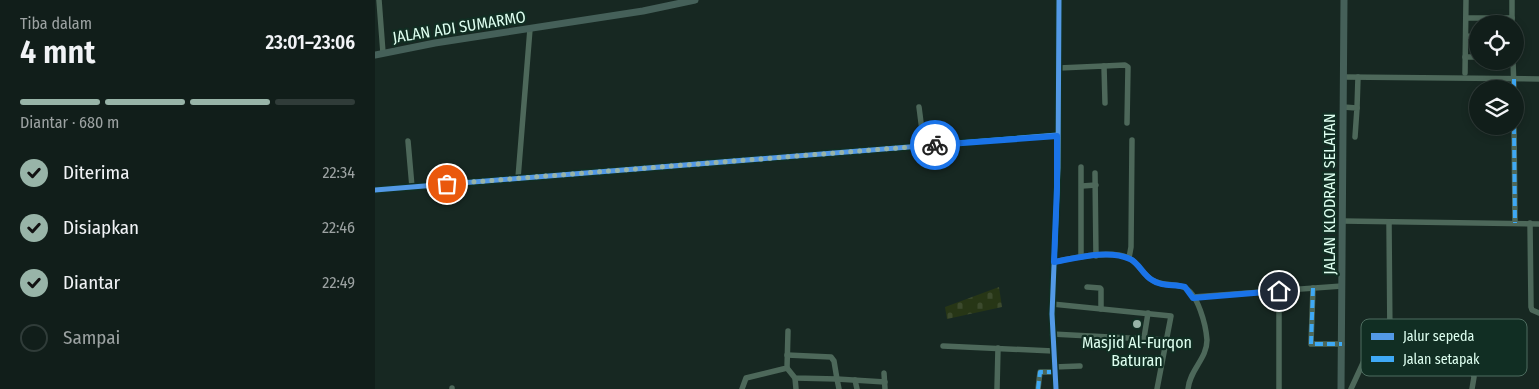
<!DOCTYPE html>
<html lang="id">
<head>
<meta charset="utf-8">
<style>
  :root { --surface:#111e1a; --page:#1a2723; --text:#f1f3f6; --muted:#9ca2a2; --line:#303c39; --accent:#98b4a8 }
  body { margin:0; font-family:"Fira Sans Condensed",sans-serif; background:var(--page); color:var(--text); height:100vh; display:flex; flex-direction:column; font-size:19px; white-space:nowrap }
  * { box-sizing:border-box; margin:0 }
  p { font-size:16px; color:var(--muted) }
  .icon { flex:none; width:28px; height:28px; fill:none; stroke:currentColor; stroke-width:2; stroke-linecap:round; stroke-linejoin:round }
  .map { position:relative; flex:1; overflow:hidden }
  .sheet { display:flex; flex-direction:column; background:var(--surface); width:375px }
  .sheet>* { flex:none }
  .fabs { position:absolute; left:1094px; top:15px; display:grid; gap:10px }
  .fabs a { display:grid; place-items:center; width:55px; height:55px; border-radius:50%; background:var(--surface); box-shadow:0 2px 8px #0003,0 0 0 1px var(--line); font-size:25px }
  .pin { position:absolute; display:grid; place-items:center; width:42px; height:42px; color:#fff; margin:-21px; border:2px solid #fff; border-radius:50%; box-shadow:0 1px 5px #0007 }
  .courier { position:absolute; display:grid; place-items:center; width:50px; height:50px; margin:-25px; border:4px solid #1a73e8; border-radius:50%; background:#fff; color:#222; box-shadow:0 1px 6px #0007 }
  .overview em { font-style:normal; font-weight:600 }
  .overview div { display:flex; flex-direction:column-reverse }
  .overview { display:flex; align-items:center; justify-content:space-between; height:85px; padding:0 20px }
  h1 { font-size:32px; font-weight:600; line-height:38px }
  .bar { display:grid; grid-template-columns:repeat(4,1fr); gap:8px 5px; align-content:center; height:60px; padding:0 20px }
  .bar i { height:6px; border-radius:4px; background:var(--line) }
  .bar .selected { background:var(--accent) }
  .bar p { grid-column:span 4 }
  ol { padding:0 20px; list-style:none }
  li { display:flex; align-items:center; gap:15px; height:55px }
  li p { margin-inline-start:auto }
  li .icon { padding:5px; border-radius:50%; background:var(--accent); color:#111; stroke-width:4 }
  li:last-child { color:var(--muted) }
  li i { width:28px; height:28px; border:2px solid var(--line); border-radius:50% }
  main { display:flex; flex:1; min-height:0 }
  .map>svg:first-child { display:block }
  .cemetery { fill:url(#cemetery-stones) }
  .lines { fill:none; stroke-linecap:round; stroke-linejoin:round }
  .minor { stroke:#4d685a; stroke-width:5.5 }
  .major { stroke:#456059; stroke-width:7 }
  .quiet { stroke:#3fa9f5; stroke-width:4; stroke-dasharray:8 4; stroke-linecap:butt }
  .cycleway-casing { stroke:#112e23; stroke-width:8 }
  .cycleway { stroke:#5399e6; stroke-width:5 }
  .done { stroke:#98b4a8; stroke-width:5; stroke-dasharray:0 9 }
  .route { stroke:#1a73e8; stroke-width:6 }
  .poi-dot { fill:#98b4a8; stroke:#112e23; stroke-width:2 }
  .labels { text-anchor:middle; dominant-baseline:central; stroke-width:4.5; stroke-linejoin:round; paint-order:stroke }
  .street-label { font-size:16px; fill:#defff0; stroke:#112e23 }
  .poi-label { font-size:16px; fill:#defff0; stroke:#112e23 }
  .key { fill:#112e23; stroke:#4e6d60; stroke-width:1 }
  .key-label { font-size:14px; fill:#defff0 }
</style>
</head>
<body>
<main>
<section class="sheet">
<div class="overview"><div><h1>4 mnt</h1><p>Tiba dalam</p></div><em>23:01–23:06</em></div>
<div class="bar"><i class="selected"></i><i class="selected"></i><i class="selected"></i><i></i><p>Diantar · 680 m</p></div>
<ol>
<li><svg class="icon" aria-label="check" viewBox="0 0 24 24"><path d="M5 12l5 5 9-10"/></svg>Diterima<p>22:34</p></li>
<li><svg class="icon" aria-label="check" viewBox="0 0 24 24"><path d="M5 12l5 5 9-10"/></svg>Disiapkan<p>22:46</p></li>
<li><svg class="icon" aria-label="check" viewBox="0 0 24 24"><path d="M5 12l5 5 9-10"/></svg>Diantar<p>22:49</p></li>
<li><i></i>Sampai</li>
</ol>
</section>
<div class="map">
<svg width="1164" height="389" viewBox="0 0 1164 389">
  <defs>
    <pattern id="cemetery-stones" width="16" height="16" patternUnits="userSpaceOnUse" patternTransform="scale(1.25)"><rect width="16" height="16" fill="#273616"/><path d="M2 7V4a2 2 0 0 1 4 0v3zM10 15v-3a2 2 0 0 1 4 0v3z" fill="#3c4a2d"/></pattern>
  </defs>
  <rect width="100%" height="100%" fill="#172822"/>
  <polygon class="cemetery" points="624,287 627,307 572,319 570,307"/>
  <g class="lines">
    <g class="minor">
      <polyline points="4,0 8,53"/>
      <polyline points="1091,18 1137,18"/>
      <polyline points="1137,24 1137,0"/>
      <polyline points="1091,36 1102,37"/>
      <polyline points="1090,57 1102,57"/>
      <polyline points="1138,61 1139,89"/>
      <polyline points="729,66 750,65 753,67 752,123"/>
      <polyline points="684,68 729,66 730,103"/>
      <polyline points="1090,73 1091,0"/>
      <polyline points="969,77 1164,79"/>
      <polyline points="544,107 549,146"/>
      <polyline points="968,107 982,108 980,137"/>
      <polyline points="982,108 983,77"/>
      <polyline points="1139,126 1140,223"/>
      <polyline points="33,141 37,187"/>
      <polyline points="706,167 706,257"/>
      <polyline points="720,173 721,256"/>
      <polyline points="143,178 155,29"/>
      <polyline points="707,186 721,185"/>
      <polyline points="0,190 682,135"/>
      <polyline points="968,221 1164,224"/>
      <polyline points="1014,222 1015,341"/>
      <polyline points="1155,223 1156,307 1157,310 1164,313"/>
      <polyline points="754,258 756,247 757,140"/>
      <path d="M679,262C697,258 741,248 757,260C765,266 769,276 779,281C788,286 799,283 808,287C823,292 831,326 832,340C832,359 815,369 813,389"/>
      <polyline points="712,287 725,288 726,289 726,309"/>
      <polyline points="938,288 936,344 967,344"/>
      <polyline points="818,297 967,286"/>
      <polyline points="677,304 796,316 782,389"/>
      <polyline points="677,334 792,340"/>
      <polyline points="769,338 773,313"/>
      <polyline points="568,346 678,351"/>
      <polyline points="412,355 456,357 459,361 462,379 420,378 412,368"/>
      <polyline points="679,367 705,366"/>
      <polyline points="509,373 510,389"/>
      <polyline points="420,378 421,389"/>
      <polyline points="480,380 482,389"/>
      <polyline points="77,389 77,388"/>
      <polyline points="367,389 371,378 412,368 413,331"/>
      <polyline points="464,389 462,379 510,382"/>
      <polyline points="622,389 623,348"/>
      <polyline points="663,389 665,372 680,372"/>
      <polyline points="681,389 677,314 683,168 684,0"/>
      <polyline points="904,389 904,291"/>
      <path d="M976,389L994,350L1000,346L1056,351C1064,347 1062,338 1065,331L1075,328L1103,337L1096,368L1099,377L1097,389"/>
    </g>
    <g class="major">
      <polyline points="0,55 60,43 268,11 320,0"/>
      <polyline points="966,389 969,0"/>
    </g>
    <g class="quiet">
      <polyline points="1139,79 1139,89"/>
      <polyline points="1139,126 1140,223"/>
      <polyline points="938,288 936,344 967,344"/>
      <polyline points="663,389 665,372 680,372"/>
    </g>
    <defs>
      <g id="cycleway">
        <polyline points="0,190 682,135"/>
        <polyline points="681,389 677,314 683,168 684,0"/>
      </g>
    </defs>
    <use href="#cycleway" class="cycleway-casing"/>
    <use href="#cycleway" class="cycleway"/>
  </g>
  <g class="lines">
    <polyline class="done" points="72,184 560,145"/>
    <path class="route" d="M560,145L682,136V187L679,262C701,258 734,249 755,259C764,263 768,275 777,280C787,287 799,284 810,287L818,298L904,291"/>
  </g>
  <circle class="poi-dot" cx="762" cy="324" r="5"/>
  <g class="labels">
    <g class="street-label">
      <text transform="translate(84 27) rotate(-9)">JALAN ADI SUMARMO</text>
      <text transform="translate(954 194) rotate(-90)">JALAN KLODRAN SELATAN</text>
    </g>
    <g class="poi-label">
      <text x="762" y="342">Masjid Al-Furqon<tspan x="762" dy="18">Baturan</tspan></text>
    </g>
  </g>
  <rect x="986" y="319" width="166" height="57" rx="8" class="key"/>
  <rect x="996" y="333" width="23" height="7" fill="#5399e6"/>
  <rect x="996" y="356" width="23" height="6" fill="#3fa9f5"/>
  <g class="key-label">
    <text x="1028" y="341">Jalur sepeda</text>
    <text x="1028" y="364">Jalan setapak</text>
  </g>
</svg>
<div class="fabs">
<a><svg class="icon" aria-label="locate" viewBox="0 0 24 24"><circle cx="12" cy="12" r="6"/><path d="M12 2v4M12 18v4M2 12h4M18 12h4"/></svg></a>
<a><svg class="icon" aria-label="layers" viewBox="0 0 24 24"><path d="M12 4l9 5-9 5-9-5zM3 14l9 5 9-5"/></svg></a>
</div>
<div class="pin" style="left:72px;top:184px;background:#ea580c"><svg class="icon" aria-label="bag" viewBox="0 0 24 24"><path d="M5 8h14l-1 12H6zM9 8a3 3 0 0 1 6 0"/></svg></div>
<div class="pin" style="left:904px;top:291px;background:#1f2937"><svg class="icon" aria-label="home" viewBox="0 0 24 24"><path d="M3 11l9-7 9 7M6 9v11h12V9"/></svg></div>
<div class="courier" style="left:560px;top:145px"><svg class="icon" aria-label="bike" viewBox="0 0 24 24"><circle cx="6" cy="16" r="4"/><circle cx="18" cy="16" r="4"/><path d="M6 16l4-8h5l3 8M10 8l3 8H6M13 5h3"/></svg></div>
</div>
</main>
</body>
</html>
